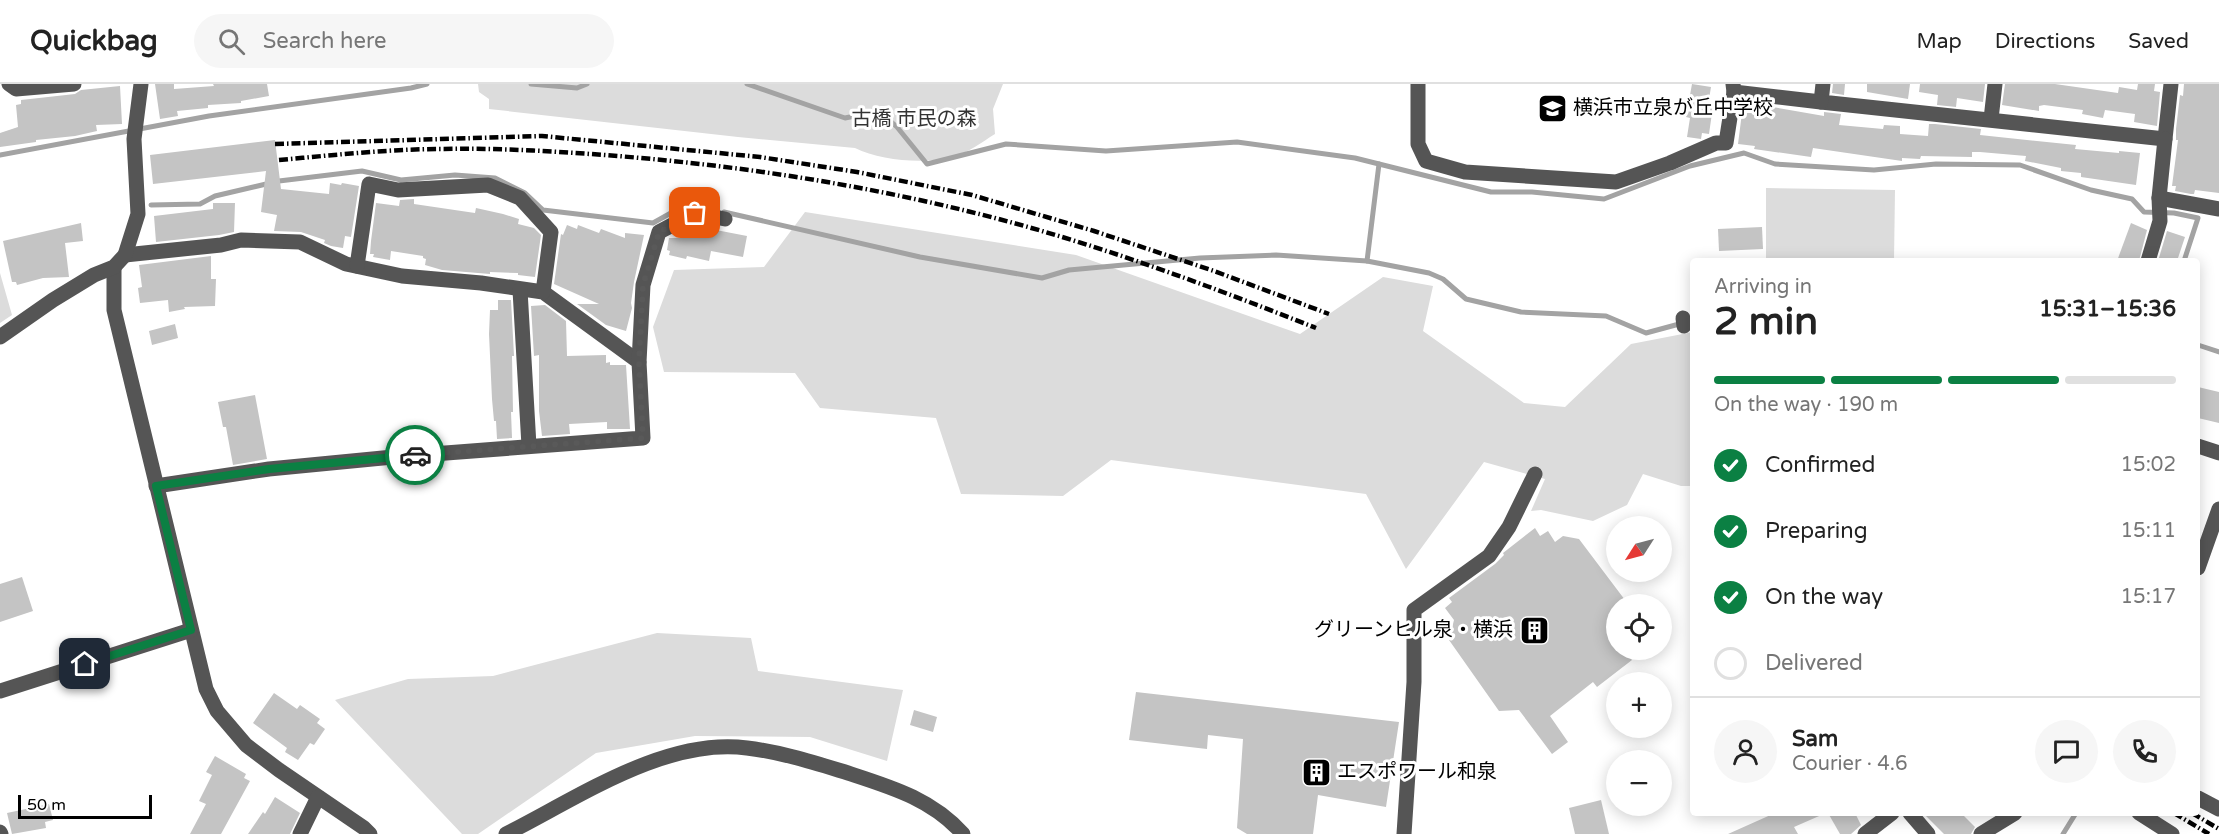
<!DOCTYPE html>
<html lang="en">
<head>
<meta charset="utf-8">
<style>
  :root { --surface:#fff; --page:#f6f6f6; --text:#222; --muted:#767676; --line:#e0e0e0; --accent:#0b8043 }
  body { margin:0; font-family:"Varela Round","Noto Sans JP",sans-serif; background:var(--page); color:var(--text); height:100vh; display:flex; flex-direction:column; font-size:22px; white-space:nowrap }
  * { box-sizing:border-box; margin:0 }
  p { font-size:20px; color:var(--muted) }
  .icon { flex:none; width:33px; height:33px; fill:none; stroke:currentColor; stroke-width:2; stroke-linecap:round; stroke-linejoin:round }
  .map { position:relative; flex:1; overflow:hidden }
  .panel { position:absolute; left:1690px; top:174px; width:510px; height:558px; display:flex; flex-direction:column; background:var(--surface); border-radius:6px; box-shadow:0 3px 15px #0003 }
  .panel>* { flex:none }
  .needle { width:39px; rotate:234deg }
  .tools { position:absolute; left:1606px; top:432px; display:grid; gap:12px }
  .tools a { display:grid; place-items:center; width:66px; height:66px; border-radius:50%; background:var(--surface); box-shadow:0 3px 15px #0003; font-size:30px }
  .scale { position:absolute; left:18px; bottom:15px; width:134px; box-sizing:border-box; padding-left:6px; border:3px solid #000; border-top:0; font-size:16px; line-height:21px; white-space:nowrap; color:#000; -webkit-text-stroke:4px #fff; paint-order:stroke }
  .pin { position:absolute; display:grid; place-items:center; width:51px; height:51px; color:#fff; margin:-26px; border-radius:12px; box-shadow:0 3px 9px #0006 }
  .courier { position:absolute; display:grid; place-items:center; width:60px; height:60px; margin:-30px; border:4px solid #0b8043; border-radius:50%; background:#fff; color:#222; box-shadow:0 2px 8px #0007 }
  .headline em { font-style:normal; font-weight:700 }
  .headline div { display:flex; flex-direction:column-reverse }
  .headline { display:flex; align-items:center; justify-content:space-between; height:102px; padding:0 24px }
  h1 { font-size:39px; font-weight:700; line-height:45px }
  .bar { display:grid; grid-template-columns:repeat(4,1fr); gap:9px 6px; align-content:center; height:72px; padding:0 24px }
  .bar i { height:8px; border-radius:4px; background:var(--line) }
  .bar .selected { background:var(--accent) }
  .bar p { grid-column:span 4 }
  .line { display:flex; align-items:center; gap:15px; padding:0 24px; border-top:2px solid var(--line) }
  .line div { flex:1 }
  .round { display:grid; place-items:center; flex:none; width:63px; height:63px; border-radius:32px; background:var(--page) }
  ol { padding:0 24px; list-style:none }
  li { display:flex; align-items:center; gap:18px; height:66px }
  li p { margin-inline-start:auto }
  li .icon { padding:6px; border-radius:50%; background:var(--accent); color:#fff; stroke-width:4 }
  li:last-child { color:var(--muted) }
  li i { width:33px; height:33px; border:3px solid var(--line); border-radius:50% }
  header { display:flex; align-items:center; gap:36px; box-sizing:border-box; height:84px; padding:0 30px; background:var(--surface); border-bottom:2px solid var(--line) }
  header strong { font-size:28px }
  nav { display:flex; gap:33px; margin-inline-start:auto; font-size:21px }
  .search { width:420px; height:54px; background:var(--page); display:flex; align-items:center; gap:15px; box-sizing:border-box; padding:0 21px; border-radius:33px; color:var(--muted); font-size:22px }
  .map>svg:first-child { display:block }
  .green { fill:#dcdcdc }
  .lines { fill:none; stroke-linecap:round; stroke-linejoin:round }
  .stream { stroke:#a3a3a3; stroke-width:5 }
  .building { fill:#c4c4c4 }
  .minor { stroke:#555; stroke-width:15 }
  .rail { stroke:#000; stroke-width:4.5; stroke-dasharray:9 3 1.5 3; stroke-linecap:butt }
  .done { stroke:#595959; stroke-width:6; stroke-dasharray:0 10.8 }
  .route { stroke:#0b8043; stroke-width:8 }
  .labels { text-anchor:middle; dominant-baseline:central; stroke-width:6; stroke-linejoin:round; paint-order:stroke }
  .poi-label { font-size:20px; fill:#000; stroke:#fff; text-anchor:start }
  .park-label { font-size:20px; fill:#333; stroke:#fff }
</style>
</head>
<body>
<header>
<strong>Quickbag</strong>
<div class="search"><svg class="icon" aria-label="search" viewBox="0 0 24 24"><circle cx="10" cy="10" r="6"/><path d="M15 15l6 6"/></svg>Search here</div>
<nav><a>Map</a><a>Directions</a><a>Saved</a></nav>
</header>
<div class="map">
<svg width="2219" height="750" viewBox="0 0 2219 750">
  <rect width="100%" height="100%" fill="#fff"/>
  <g class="green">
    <path d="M478,0H1003L993,25L995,50C982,58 968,69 953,73C925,80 881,77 855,64L738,53L489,25V15L479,8Z"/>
    <polygon points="1766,104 1895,106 1894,177 1766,177"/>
    <polygon points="805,128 1076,171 1300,250 1383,193 1433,202 1423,247 1524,319 1565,323 1631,260 1693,248 1693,402 1681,402 1643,390 1627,421 1593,437 1541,426 1531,427 1545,395 1484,378 1406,485 1366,410 1111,376 1063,412 961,410 936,334 820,324 795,289 664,288 653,243 674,186 764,183"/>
    <polygon points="0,189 12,231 0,239"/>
    <polygon points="657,549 751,554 758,587 903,606 887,677 810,653 695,652 596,669 478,750 462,750 335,616 408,595 493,592"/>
  </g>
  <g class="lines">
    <g class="stream">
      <polyline points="531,0 577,4 587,0"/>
      <polyline points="747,0 845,34 879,27 897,43 927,80 1006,60 1106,67 1237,58 1355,74 1379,80 1367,177 1429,189 1443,195 1466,215 1521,228 1606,232 1646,249 1694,236"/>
      <polyline points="0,71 209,32 411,4 427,0"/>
      <polyline points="1379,80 1491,108 1532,108 1604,115 1690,82 1744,69 1775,80 1874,86 1936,80 2020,81 2091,106 2132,115 2144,128 2174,129 2198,134 2184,177"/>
      <polyline points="151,121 200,120 215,112 279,97 362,87 401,96 455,91 495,94 525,109 543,126 653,139 687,120 700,123"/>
      <polyline points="724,128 920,173 1042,194 1069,186 1200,174 1276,171 1367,177"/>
      <polyline points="2198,261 2219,268"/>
      <polyline points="2063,750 2076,729"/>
    </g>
  </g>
  <g class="building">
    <polygon points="155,0 174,0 174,5 214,2 213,0 267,0 269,12 241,17 241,19 208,21 208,24 177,27 178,32 160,35"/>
    <polygon points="1692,0 1711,3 1708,21 1713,22 1709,50 1702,49 1701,55 1687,53 1690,34 1686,33"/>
    <polygon points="1833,0 1845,0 1844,11 1832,9"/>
    <polygon points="1867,0 1910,0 1908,15 1867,8"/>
    <polygon points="1920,0 1985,0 1983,18 1957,14 1956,23 1937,21 1938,11 1919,8"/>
    <polygon points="2005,0 2055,0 2118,9 2119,3 2137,6 2138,0 2155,0 2154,7 2160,8 2157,42 2134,38 2135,30 2105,26 2103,34 2082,30 2083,26 2044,21 2039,22 2039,27 2002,21"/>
    <polygon points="2184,0 2219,0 2219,109 2195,106 2194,110 2191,110 2175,107 2176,102 2172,102 2178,56 2176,56 2176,45 2180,11 2183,12"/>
    <polygon points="120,2 122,40 96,41 97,47 75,52 36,56 36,58 0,63 0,49 18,43 16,21 21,20 21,16 75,10 81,6"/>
    <polygon points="1743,21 1761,24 1761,21 1824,32 1824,28 1841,30 1839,41 1883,45 1884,41 1900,42 1900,50 1928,52 1929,40 1935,40 1981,45 1980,51 2076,61 2075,65 2119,69 2119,67 2140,69 2136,101 2081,93 2081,89 2061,87 2061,84 2025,77 2026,72 1980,68 1972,68 1972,73 1921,72 1920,75 1902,74 1902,77 1813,64 1811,73 1754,65 1755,62 1738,60"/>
    <polygon points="275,56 281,105 329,110 330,99 341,101 342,99 359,102 351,153 345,152 343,164 331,162 324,159 325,156 301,148 274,147 277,131 261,128 266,87 153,100 150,71"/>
    <polygon points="414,115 414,120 475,129 476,124 503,130 519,135 518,140 534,144 541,151 535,193 518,191 518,189 490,188 490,190 442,186 425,181 426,175 423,174 423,172 391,167 390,176 373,173 374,170 370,170 371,157 376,119 399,122 400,116"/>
    <polygon points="213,119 235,119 234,148 219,151 156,158 154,132 213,125"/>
    <polygon points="81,139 83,157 65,159 69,193 43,194 17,201 16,198 12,198 3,157"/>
    <polygon points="2131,139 2147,146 2139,177 2117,177"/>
    <polygon points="697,140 716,146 747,152 743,173 711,167 709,177 687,172 686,175 669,171 670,167 667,166 669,154 680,154 681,147 684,146 695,148"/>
    <polygon points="567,141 577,145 578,141 599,149 601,145 625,154 625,149 644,151 634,198 631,219 632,224 626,247 606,241 577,220 599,220 554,200 561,150 563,151"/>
    <polygon points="1762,143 1763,165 1719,167 1718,145"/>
    <polygon points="2167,147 2185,153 2177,177 2158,177"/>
    <polygon points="211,172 211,195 216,195 215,222 184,223 185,225 169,228 168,216 140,219 138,204 142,203 139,181"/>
    <polygon points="498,216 511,216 514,272 512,272 513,328 511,328 512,354 497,355 496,337 494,337 492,315 489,250 490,226 498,226"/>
    <polygon points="545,221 566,237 567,272 606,271 606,279 610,278 610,281 626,281 630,345 607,345 607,338 569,340 570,350 542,352 539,327 539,271 534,272 531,222"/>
    <polygon points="175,240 178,254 152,261 149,247"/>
    <polygon points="2198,303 2219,308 2219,339 2198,334"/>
    <polygon points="255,311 267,375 233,381 226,343 223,343 218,318"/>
    <polygon points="1535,444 1540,452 1548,447 1555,458 1563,452 1579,455 1628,520 1617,520 1617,566 1624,566 1632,576 1597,603 1593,598 1550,632 1568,658 1552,670 1519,626 1499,627 1449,556 1454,536 1445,524 1452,518 1449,514 1495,480 1504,471 1503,469"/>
    <polygon points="22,493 33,527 0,538 0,500"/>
    <polygon points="1136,608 1399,638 1386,723 1318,711 1313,750 1247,750 1237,744 1243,655 1208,651 1207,665 1129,656"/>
    <polygon points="274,609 297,625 300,621 320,635 317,639 325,645 314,661 310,659 298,676 285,668 287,664 253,639"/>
    <polygon points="914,626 937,633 933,648 910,641"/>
    <polygon points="215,672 246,690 244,694 250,697 221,750 190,750 206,720 199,717 212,691 206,688"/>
    <polygon points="275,713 300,729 290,750 248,750 263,728 265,730"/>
    <polygon points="1601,716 1609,750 1575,750 1569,724"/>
    <polygon points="49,720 53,736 45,738 46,744 12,750 7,729"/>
    <polygon points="1775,729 1826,729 1794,743 1798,750 1728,750"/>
    <polygon points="1828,729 1855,729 1861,741 1851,750 1840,750"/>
    <polygon points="1923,729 1961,729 1975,743 1971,750 1944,750"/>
  </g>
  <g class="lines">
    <g class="minor">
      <polyline points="9,0 16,5 74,0"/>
      <polyline points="1418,0 1418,60 1426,77 1465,88 1616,98 1670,79 1716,59 1726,59 1734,8 1733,0"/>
      <polyline points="1823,0 1821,18 2165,55 2171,0"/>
      <polyline points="1734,8 1821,18"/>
      <polyline points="1991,35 1995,0"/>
      <polyline points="2159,114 2219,125"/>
      <polyline points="125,171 221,161 241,156 300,158 346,180 402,192 481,199 543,208 639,278 643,354 393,373 269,385 156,402"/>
      <polyline points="2148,177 2160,137 2159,114 2165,55"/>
      <polyline points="357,182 369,100 398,106 488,101 520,114 551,148 543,208"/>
      <polyline points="114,183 114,226 206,605 217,627 246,661 279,686 364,744 370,750"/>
      <polyline points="520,206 529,362"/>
      <polyline points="1683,234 1684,242"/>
      <polyline points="0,253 53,216 94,191 114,183 125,171 138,130 134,55 141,0"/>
      <polyline points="639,278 643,201 659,148 695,129 725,135"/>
      <polyline points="2198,362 2219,369"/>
      <polyline points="2198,484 2219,425"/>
      <polyline points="0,607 191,546"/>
      <polyline points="2198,714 2219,725"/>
      <polyline points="1910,729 1928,750"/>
      <polyline points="2139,729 2172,750"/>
      <polyline points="0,748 1,750"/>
      <polyline points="300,750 318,713"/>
      <path d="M506,750C576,715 665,653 747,664C781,668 815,679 848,689C891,703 932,715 963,750"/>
      <polyline points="1404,750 1414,598 1414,526 1489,472 1509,443 1535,390"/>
      <polyline points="1865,750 1892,729"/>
      <polyline points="1981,750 2015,729"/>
    </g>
    <g class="rail">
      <polyline points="275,60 542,52 760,73 857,88 972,111 1094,147 1214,187 1329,230"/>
      <path d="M279,76C334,71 389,65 444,65C497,64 551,67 604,71C726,80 848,98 967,127C1087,156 1202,199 1316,244"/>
      <polyline points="2174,729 2209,750"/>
      <polyline points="2192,729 2219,745"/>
    </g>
  </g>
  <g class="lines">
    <polyline class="done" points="415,371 643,354 639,278 643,201 659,148 695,129"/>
    <polyline class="route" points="85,580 191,546 156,402 269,385 415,371"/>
  </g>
  <defs>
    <symbol id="school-square" viewBox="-11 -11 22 22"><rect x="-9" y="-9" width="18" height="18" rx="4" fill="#000" stroke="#fff"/><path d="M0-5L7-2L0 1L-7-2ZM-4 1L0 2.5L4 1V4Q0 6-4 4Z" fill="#fff"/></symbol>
    <symbol id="building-square" viewBox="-11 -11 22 22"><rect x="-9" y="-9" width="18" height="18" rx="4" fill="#000" stroke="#fff"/><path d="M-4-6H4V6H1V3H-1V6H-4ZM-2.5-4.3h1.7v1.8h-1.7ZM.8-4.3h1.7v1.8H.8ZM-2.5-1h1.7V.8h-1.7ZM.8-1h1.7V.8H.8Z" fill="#fff"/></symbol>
  </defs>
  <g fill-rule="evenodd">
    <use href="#school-square" x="1536" y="8" width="33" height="33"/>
    <use href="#building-square" x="1518" y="530" width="33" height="33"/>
    <use href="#building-square" x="1300" y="672" width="33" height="33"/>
  </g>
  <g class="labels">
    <g class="poi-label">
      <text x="1573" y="24">横浜市立泉が丘中学校</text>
      <text x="1513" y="546" text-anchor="end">グリーンヒル泉・横浜</text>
      <text x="1337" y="688">エスポワール和泉</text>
    </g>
    <g class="park-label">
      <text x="914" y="35">古橋 市民の森</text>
    </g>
  </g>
</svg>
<div class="tools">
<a><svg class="needle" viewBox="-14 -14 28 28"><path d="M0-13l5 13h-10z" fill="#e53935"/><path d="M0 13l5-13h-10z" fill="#767676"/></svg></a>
<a><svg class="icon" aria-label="locate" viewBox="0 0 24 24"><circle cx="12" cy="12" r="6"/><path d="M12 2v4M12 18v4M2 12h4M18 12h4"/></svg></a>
<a>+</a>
<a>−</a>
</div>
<div class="scale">50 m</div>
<div class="pin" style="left:695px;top:129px;background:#ea580c"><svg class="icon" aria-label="bag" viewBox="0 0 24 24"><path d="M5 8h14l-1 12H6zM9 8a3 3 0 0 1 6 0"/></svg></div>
<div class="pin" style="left:85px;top:580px;background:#1f2937"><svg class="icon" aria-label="home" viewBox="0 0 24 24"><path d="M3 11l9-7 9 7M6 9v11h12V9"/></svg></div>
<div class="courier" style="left:415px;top:371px"><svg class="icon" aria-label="car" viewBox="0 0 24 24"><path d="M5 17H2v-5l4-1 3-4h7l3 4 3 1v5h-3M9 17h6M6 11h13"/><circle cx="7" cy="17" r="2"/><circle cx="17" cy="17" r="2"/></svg></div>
<section class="panel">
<div class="headline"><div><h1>2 min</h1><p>Arriving in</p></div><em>15:31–15:36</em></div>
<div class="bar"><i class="selected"></i><i class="selected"></i><i class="selected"></i><i></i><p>On the way · 190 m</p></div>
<ol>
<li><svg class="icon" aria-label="check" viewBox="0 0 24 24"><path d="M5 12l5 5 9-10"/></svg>Confirmed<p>15:02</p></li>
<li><svg class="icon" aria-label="check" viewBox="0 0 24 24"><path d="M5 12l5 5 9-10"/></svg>Preparing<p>15:11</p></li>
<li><svg class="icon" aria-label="check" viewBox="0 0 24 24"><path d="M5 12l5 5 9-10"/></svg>On the way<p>15:17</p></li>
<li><i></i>Delivered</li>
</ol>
<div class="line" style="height:108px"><a class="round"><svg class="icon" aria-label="person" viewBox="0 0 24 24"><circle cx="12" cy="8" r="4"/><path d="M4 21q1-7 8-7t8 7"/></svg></a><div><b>Sam</b><p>Courier · 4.6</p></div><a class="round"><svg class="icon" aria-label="chat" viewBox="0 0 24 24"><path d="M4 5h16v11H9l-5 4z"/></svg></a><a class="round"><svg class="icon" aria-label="phone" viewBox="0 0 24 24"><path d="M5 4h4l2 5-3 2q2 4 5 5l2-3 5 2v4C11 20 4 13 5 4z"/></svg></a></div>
</section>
</div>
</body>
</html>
